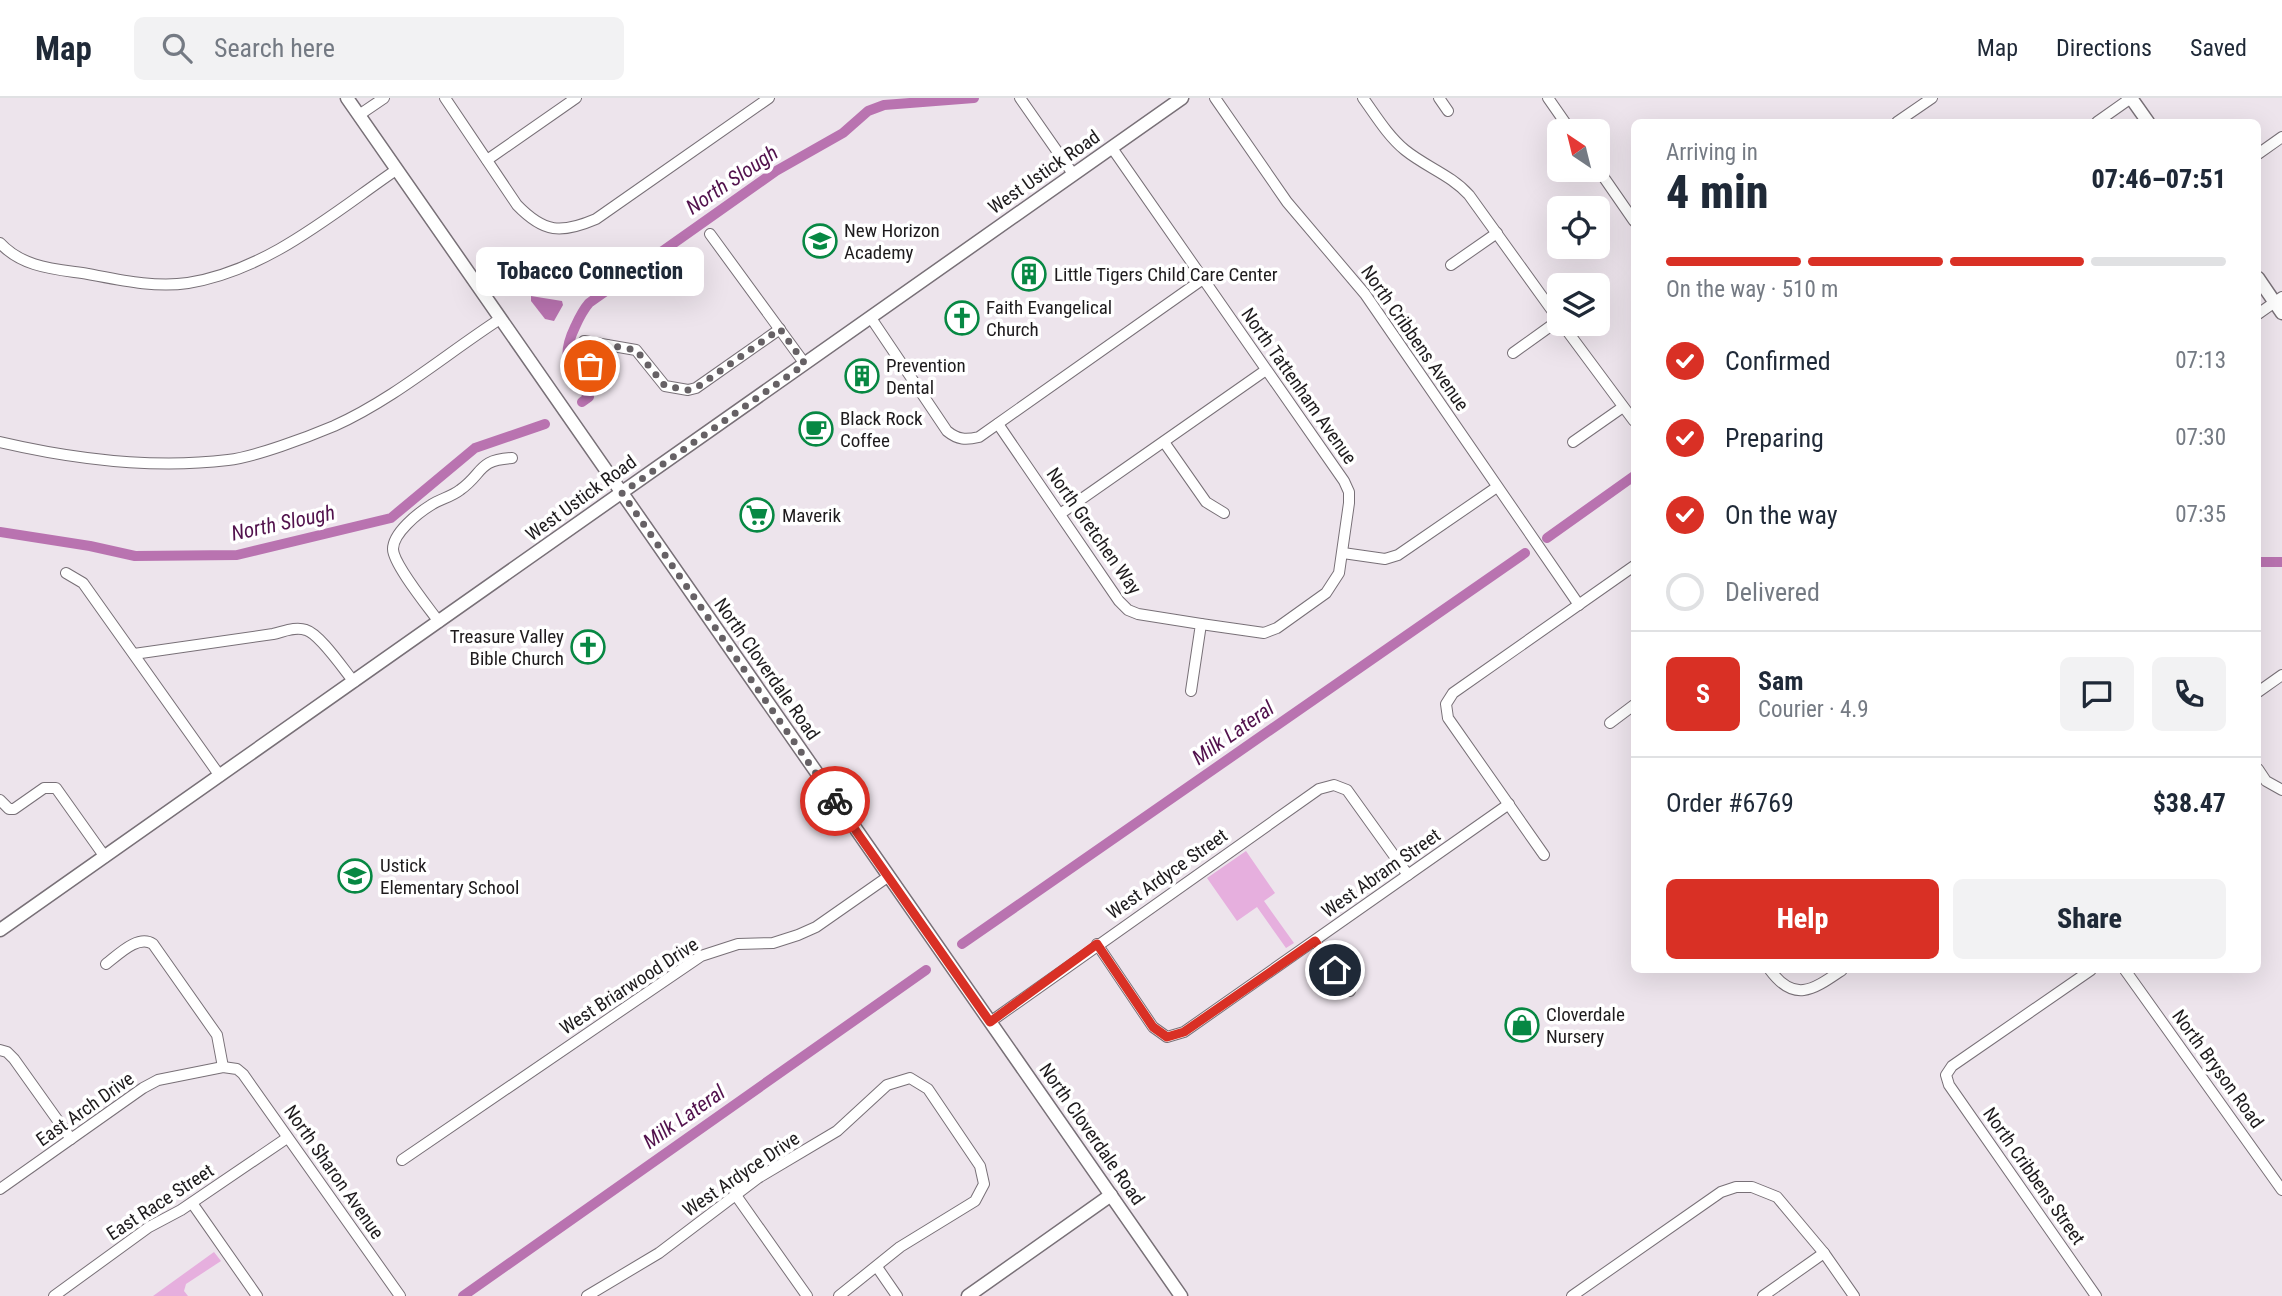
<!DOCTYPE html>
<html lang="en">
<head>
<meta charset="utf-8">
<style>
  :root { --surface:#fff; --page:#f2f2f3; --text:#1f2937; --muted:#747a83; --line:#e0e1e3; --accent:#d93025 }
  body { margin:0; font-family:"Roboto Condensed",sans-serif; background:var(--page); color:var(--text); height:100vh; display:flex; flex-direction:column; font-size:26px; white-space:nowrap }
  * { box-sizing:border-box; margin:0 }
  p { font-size:23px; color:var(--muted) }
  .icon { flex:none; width:38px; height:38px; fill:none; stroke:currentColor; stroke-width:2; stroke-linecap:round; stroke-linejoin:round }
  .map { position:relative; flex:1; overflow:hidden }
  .panel { position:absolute; left:1631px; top:21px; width:630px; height:854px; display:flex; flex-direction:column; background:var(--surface); border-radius:10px; box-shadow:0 7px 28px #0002 }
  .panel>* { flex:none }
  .needle { width:46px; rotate:325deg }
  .fabs { position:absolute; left:1547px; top:21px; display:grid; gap:14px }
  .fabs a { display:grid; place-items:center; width:63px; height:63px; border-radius:10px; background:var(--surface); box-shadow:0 7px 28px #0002; font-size:35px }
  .pin { position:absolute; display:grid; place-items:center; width:60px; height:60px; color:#fff; margin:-30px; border:4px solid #fff; border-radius:50%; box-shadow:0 2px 7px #0007 }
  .courier { position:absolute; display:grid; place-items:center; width:70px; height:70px; margin:-35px; border:5px solid #d93025; border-radius:50%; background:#fff; color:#222; box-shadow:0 2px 9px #0007 }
  .bubble { position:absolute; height:49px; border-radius:10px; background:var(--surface); box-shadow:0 7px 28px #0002; font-size:23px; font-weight:800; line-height:49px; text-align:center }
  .headline em { font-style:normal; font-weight:800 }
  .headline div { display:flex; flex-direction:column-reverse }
  .headline { display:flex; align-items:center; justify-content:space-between; height:119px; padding:0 35px }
  h1 { font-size:46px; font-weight:800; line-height:52px }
  .bar { display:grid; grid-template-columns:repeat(4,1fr); gap:10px 7px; align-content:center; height:84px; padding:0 35px }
  .bar i { height:9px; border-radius:5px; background:var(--line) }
  .bar .selected { background:var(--accent) }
  .bar p { grid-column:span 4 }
  .line { display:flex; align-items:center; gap:18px; padding:0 35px; border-top:2px solid var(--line) }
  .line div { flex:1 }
  .round { display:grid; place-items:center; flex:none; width:74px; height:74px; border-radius:10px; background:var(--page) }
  ol { padding:0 35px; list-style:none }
  li { display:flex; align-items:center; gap:21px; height:77px }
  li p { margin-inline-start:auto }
  li .icon { padding:7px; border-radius:50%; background:var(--accent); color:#fff; stroke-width:4 }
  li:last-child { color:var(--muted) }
  li i { width:38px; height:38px; border:4px solid var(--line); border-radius:50% }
  .primary-button { display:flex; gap:14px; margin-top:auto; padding:14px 35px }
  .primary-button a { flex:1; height:80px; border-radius:10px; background:var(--accent); color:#fff; font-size:28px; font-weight:800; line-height:80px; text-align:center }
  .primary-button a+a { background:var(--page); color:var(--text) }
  header { display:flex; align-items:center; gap:42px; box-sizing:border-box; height:98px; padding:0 35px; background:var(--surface); border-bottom:2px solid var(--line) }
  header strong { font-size:33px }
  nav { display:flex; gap:38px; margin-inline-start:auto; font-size:24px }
  .search { width:490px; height:63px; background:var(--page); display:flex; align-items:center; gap:18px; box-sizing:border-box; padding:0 24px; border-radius:10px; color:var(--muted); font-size:26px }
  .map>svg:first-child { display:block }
  .green { fill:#e6afde }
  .water { fill:#b973b0 }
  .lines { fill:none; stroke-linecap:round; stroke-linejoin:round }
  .canal { stroke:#b973b0; stroke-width:10 }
  .street-casing { stroke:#787077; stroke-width:12 }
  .secondary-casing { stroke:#787077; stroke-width:15 }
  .street { stroke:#fff; stroke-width:10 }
  .secondary { stroke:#fff; stroke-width:12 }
  .done { stroke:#666165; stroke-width:7; stroke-dasharray:0 12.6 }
  .route { stroke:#d93025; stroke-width:9 }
  .labels { text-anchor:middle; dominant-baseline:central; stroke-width:7; stroke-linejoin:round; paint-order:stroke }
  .street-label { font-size:19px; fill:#1e1b1d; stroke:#fff }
  .poi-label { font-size:19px; fill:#1e1b1d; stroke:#fff; text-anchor:start }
  .water-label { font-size:21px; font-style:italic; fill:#52124d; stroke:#fff }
</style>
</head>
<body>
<header>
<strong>Map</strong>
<div class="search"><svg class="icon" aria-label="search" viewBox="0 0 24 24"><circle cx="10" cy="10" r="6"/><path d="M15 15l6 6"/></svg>Search here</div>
<nav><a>Map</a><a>Directions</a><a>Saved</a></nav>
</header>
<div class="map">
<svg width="2282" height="1198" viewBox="0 0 2282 1198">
  <rect width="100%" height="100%" fill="#ede4ec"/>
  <g class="green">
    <polygon points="1246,753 1275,795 1264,803 1294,845 1286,850 1257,809 1237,823 1207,780"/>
    <polygon points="214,1154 221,1163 186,1186 184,1193 188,1198 153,1198"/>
  </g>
  <polygon class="water" points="531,198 562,203 563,207 554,223 545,221 531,203"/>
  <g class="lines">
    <g class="canal">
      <path d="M582,304L589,299C570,272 559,262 575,229C579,220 583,212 589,205L776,73L843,35L868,13L884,7L974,0"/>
      <polyline points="0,434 90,448 135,458 237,457 391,420 475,350 545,326"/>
      <polyline points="1547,440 1634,378"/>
      <polyline points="2258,464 2282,464"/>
      <polyline points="962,846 1525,455"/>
      <polyline points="463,1198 926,872"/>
    </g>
    <defs>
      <g id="street">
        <path d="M445,0L517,107C544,135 561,136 596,121L769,0"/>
        <polyline points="1020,0 1073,76"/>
        <polyline points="1215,0 1287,104 1365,196 1579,507"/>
        <path d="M1363,0C1376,18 1388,38 1405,52C1426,69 1451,77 1469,97L1559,222"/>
        <polyline points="1439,0 1448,13"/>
        <polyline points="1548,0 1571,33"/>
        <polyline points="359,17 384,0"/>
        <polyline points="1897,24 1932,0"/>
        <polyline points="2097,24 2131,0"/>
        <polyline points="1112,50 1344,383 1349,394 1349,405 1339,475 1326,495 1277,530 1264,535 1201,526"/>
        <polyline points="2258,56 2282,39"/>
        <polyline points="487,62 576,0"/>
        <polyline points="1598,71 1634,123"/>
        <polyline points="710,136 805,266"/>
        <path d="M0,145C23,170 56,171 88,176C120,182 155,190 188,185C268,172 332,116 396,72"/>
        <polyline points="1451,167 1497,135"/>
        <polyline points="2258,216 2282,199"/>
        <path d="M871,220L947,333C958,342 966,342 979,339L1203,181"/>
        <polyline points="1562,226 1634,323"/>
        <polyline points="584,243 636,252 665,288 688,292 696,290 780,231"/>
        <polyline points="1513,255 1559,222"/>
        <polyline points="590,267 607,247"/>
        <polyline points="998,326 1119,503 1128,512 1138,516 1201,526 1191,593"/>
        <path d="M0,344C73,361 153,371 228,362C255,359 308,339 334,328C394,301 446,256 500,221"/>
        <polyline points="1164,344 1206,404 1224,415"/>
        <polyline points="1573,344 1623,309"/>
        <polyline points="1060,416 1266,272"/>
        <polyline points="1343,455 1385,461 1398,457 1497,389"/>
        <polyline points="66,475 83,485 220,678"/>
        <path d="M439,524C429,510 393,466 393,451C393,435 418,415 431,407C440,401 451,399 460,392C484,375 477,362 512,360"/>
        <path d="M134,556L273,536C283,534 295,528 306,532C320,536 344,572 354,584"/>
        <polyline points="2258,594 2282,577"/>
        <polyline points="1610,625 1634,607"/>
        <polyline points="2258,671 2266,683 2282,692"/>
        <polyline points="0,702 9,711 14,711 44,690 56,690 105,759"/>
        <polyline points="1544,757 1448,620 1446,606 1453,595 1634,468"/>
        <polyline points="1315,843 1350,893"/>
        <polyline points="1097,846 1153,929 1167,939 1184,934 1509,706"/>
        <path d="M106,866C118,857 138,836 153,846L217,937L223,969"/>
        <path d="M1770,872C1795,906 1814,891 1842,872"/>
        <polyline points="2091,872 1952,968 1946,977 1949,987 2096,1198"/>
        <polyline points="2125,872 2282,1092"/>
        <polyline points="990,924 1319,691 1334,687 1347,692 1408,777"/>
        <polyline points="0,952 7,954 14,961 71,1041"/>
        <polyline points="402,1062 701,858 738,846 773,845 798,837 816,829 889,778"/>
        <polyline points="0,1091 143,990 158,982 223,969 237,971 243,976 400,1198"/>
        <polyline points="735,1096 807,1198"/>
        <polyline points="192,1105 257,1198"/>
        <polyline points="877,1169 897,1198"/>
        <polyline points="54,1198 149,1129 181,1112 287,1040"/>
        <polyline points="587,1198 659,1155 758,1080 837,1033 887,987 910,980 928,991 980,1068 984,1086 975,1103 900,1149 839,1198"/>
        <polyline points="1572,1198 1721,1094 1736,1089 1752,1089 1777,1099 1824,1155 1854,1198"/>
        <polyline points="1763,1198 1824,1155"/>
      </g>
      <g id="secondary">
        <polyline points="347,0 1181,1198"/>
        <polyline points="2131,0 2148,24"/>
        <polyline points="2258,180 2282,215"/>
        <polyline points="0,832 1182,0"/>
        <polyline points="968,1198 1111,1097"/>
      </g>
    </defs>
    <use href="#street" class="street-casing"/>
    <use href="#secondary" class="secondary-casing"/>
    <use href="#street" class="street"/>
    <use href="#secondary" class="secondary"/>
  </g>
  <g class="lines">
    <polyline class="done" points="590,268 607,247 636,252 665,288 688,292 696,290 780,231 805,266 622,395 835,703"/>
    <polyline class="route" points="835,703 990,924 1097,846 1153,929 1167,939 1184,934 1315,843 1335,872"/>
  </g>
  <defs>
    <symbol id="school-ring" viewBox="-11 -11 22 22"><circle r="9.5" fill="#fff" stroke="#078843" stroke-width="1.5"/><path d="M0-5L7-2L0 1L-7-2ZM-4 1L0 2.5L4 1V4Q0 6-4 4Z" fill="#078843"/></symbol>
    <symbol id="building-ring" viewBox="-11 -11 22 22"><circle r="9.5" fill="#fff" stroke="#078843" stroke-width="1.5"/><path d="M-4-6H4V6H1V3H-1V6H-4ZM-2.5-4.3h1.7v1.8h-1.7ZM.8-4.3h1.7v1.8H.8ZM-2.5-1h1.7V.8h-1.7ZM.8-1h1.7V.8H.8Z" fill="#078843"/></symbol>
    <symbol id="church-ring" viewBox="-11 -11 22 22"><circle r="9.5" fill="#fff" stroke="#078843" stroke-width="1.5"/><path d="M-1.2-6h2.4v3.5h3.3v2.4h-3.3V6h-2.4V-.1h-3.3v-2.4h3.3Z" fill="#078843"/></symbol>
    <symbol id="cafe-ring" viewBox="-11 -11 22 22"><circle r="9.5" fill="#fff" stroke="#078843" stroke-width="1.5"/><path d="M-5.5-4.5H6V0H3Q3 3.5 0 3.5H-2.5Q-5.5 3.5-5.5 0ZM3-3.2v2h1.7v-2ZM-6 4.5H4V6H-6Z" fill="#078843"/></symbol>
    <symbol id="supermarket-ring" viewBox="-11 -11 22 22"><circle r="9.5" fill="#fff" stroke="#078843" stroke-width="1.5"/><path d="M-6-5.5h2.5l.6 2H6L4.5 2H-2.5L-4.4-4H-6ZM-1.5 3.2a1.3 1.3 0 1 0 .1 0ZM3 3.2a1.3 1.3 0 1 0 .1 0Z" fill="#078843"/></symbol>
    <symbol id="shop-ring" viewBox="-11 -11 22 22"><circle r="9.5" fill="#fff" stroke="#078843" stroke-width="1.5"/><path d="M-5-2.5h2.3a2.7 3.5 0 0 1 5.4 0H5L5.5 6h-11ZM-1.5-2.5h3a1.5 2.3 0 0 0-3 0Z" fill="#078843"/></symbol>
  </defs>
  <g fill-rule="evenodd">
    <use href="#school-ring" x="801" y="124" width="38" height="38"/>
    <use href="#building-ring" x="1010" y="157" width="38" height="38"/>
    <use href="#church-ring" x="943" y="201" width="38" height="38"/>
    <use href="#building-ring" x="843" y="259" width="38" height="38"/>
    <use href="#cafe-ring" x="797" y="312" width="38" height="38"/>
    <use href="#supermarket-ring" x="738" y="398" width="38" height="38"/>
    <use href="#church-ring" x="569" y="530" width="38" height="38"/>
    <use href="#school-ring" x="336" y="759" width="38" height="38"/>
    <use href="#shop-ring" x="1503" y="908" width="38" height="38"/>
  </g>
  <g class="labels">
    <g class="street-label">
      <text transform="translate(1044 74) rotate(-35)">West Ustick Road</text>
      <text transform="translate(1415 240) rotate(55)">North Cribbens Avenue</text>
      <text transform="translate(1299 288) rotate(55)">North Tattenham Avenue</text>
      <text transform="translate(581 400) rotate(-36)">West Ustick Road</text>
      <text transform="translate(1094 433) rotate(55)">North Gretchen Way</text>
      <text transform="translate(767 571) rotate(55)">North Cloverdale Road</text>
      <text transform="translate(1381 775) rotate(-35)">West Abram Street</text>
      <text transform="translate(1167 776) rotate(-35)">West Ardyce Street</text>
      <text transform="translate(629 888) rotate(-33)">West Briarwood Drive</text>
      <text transform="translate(2218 971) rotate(54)">North Bryson Road</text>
      <text transform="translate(85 1011) rotate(-35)">East Arch Drive</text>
      <text transform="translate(1092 1036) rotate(55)">North Cloverdale Road</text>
      <text transform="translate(334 1074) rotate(55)">North Sharon Avenue</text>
      <text transform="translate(741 1076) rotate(-34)">West Ardyce Drive</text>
      <text transform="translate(2034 1078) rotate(55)">North Cribbens Street</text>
      <text transform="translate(160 1104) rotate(-33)">East Race Street</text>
    </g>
    <g class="poi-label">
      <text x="844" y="132">New Horizon<tspan x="844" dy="22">Academy</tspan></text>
      <text x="1054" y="176">Little Tigers Child Care Center</text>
      <text x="986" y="209">Faith Evangelical<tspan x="986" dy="22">Church</tspan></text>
      <text x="886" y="267">Prevention<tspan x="886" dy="22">Dental</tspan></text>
      <text x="840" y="320">Black Rock<tspan x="840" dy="22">Coffee</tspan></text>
      <text x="782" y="417">Maverik</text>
      <text x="564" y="538" text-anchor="end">Treasure Valley<tspan x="564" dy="22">Bible Church</tspan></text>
      <text x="380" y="767">Ustick<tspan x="380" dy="22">Elementary School</tspan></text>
      <text x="1546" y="916">Cloverdale<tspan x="1546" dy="22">Nursery</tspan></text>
    </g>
    <g class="water-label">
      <text transform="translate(732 82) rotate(-34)">North Slough</text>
      <text transform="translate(283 425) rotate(-12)">North Slough</text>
      <text transform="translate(1233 635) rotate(-35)">Milk Lateral</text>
      <text transform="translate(684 1019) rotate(-35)">Milk Lateral</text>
    </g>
  </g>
</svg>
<div class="fabs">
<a><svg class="needle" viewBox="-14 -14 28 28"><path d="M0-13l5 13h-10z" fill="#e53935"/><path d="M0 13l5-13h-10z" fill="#747a83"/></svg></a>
<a><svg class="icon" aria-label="locate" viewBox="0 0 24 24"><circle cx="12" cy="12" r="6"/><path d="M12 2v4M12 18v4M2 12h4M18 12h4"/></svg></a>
<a><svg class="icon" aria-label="layers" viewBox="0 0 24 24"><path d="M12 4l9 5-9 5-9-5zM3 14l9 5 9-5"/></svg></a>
</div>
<div class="pin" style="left:590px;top:268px;background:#ea580c"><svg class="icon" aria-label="bag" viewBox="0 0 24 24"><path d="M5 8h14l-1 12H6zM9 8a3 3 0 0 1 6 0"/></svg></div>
<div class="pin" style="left:1335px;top:872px;background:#1f2937"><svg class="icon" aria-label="home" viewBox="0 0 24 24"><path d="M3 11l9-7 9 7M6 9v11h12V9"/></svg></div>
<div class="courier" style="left:835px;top:703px"><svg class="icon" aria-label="bike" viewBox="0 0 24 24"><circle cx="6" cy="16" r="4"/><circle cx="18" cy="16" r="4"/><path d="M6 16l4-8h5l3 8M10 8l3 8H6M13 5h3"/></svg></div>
<div class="bubble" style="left:476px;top:149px;width:228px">Tobacco Connection</div>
<section class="panel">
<div class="headline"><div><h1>4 min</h1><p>Arriving in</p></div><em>07:46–07:51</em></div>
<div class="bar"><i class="selected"></i><i class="selected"></i><i class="selected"></i><i></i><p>On the way · 510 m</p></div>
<ol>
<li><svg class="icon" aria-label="check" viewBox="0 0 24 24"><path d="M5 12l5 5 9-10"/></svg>Confirmed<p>07:13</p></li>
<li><svg class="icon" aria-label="check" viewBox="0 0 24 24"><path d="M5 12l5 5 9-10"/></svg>Preparing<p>07:30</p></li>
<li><svg class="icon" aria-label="check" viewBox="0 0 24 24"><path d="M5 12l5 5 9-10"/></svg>On the way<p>07:35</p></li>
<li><i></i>Delivered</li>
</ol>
<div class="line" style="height:126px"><b class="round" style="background:var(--accent);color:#fff">S</b><div><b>Sam</b><p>Courier · 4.9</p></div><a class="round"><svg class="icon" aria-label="chat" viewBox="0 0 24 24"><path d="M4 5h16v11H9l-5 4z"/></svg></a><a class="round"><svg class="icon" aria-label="phone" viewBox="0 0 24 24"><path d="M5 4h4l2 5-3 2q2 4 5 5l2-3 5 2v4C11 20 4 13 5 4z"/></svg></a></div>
<div class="line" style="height:91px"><div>Order #6769</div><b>$38.47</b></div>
<div class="primary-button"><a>Help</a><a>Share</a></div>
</section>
</div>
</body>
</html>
